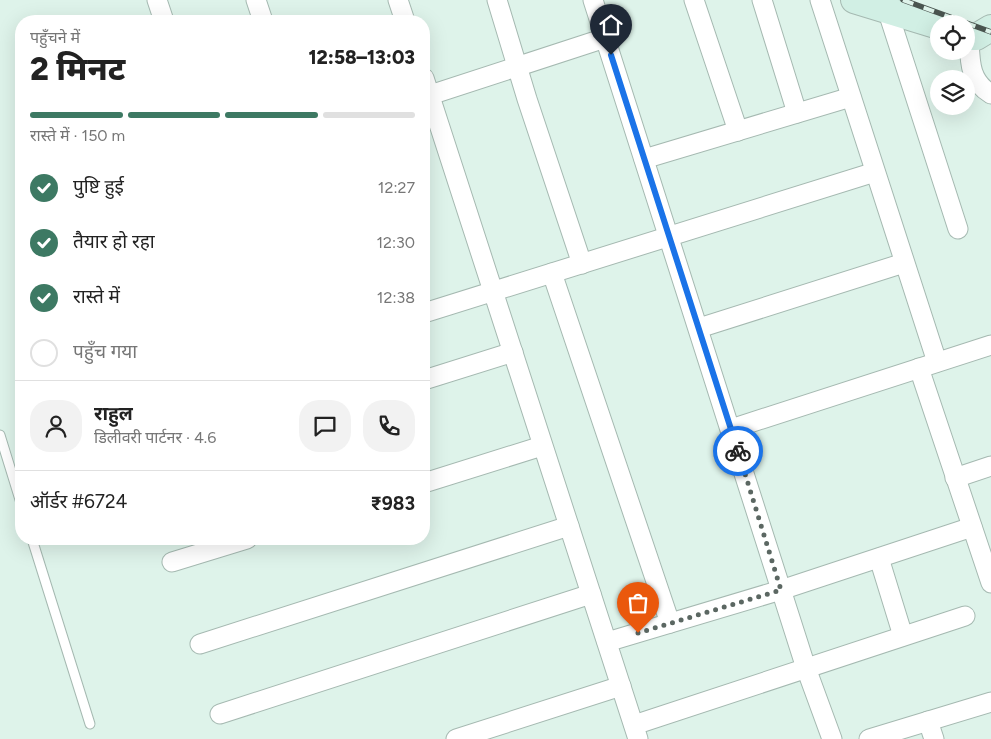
<!DOCTYPE html>
<html lang="hi">
<head>
<meta charset="utf-8">
<style>
  :root { --surface:#fff; --page:#f2f2f2; --text:#222; --muted:#767676; --line:#e0e0e0; --accent:#3d7963 }
  body { margin:0; font-family:Figtree,"Noto Sans Devanagari",sans-serif; background:var(--page); color:var(--text); height:100vh; display:flex; flex-direction:column; font-size:19px; white-space:nowrap }
  * { box-sizing:border-box; margin:0 }
  p { font-size:16px; color:var(--muted) }
  .icon { flex:none; width:28px; height:28px; fill:none; stroke:currentColor; stroke-width:2; stroke-linecap:round; stroke-linejoin:round }
  .map { position:relative; flex:1; overflow:hidden }
  .details { position:absolute; left:15px; top:15px; width:415px; height:530px; display:flex; flex-direction:column; background:var(--surface); border-radius:20px; box-shadow:0 5px 20px #0002 }
  .details>* { flex:none }
  .controls { position:absolute; left:930px; top:15px; display:grid; gap:10px }
  .controls a { display:grid; place-items:center; width:45px; height:45px; border-radius:50%; background:var(--surface); box-shadow:0 5px 20px #0002; font-size:25px }
  .pin { position:absolute; display:grid; place-items:center; width:42px; height:42px; color:#fff; margin:-51px -21px; border-radius:50% 50% 50% 0; rotate:-45deg; box-shadow:0 0 5px #0007 }
  .pin .icon { rotate:45deg }
  .courier { position:absolute; display:grid; place-items:center; width:50px; height:50px; margin:-25px; border:4px solid #1a73e8; border-radius:50%; background:#fff; color:#222; box-shadow:0 1px 6px #0007 }
  .overview em { font-style:normal; font-weight:800 }
  .overview div { display:flex; flex-direction:column-reverse }
  .overview { display:flex; align-items:center; justify-content:space-between; height:85px; padding:0 15px }
  h1 { font-size:32px; font-weight:800; line-height:38px }
  .bar { display:grid; grid-template-columns:repeat(4,1fr); gap:8px 5px; align-content:center; height:60px; padding:0 15px }
  .bar i { height:6px; border-radius:4px; background:var(--line) }
  .bar .active { background:var(--accent) }
  .bar p { grid-column:span 4 }
  .line { display:flex; align-items:center; gap:12px; padding:0 15px; border-top:1px solid var(--line) }
  .line div { flex:1 }
  .round { display:grid; place-items:center; flex:none; width:52px; height:52px; border-radius:20px; background:var(--page) }
  ol { padding:0 15px; list-style:none }
  li { display:flex; align-items:center; gap:15px; height:55px }
  li p { margin-inline-start:auto }
  li .icon { padding:5px; border-radius:50%; background:var(--accent); color:#fff; stroke-width:4 }
  li:last-child { color:var(--muted) }
  li i { width:28px; height:28px; border:2px solid var(--line); border-radius:50% }
  .map>svg:first-child { display:block }
  .lines { fill:none; stroke-linecap:round; stroke-linejoin:round }
  .lane-casing { stroke:#a5b9b1; stroke-width:11 }
  .street-casing { stroke:#a5b9b1; stroke-width:21 }
  .secondary-casing { stroke:#a5b9b1; stroke-width:28 }
  .lane { stroke:#fff; stroke-width:9 }
  .street { stroke:#fff; stroke-width:19 }
  .secondary { stroke:#d1efe4; stroke-width:26 }
  .rail-casing { stroke:#4a5550; stroke-width:5.5 }
  .rail { stroke:#def3ea; stroke-width:4; stroke-dasharray:11; stroke-linecap:butt }
  .done { stroke:#5b6762; stroke-width:5; stroke-dasharray:0 9 }
  .route { stroke:#1a73e8; stroke-width:6 }
</style>
</head>
<body>
<div class="map">
<svg width="991" height="739" viewBox="0 0 991 739">
  <rect width="100%" height="100%" fill="#def3ea"/>
  <g class="lines">
    <defs>
      <g id="lane">
        <polyline points="0,435 21,503"/>
        <polyline points="32,539 90,724"/>
      </g>
      <g id="street">
        <polyline points="157,0 164,21"/>
        <polyline points="256,0 263,21"/>
        <polyline points="398,0 405,21"/>
        <polyline points="497,0 527,99 582,264"/>
        <polyline points="593,0 806,668 832,739"/>
        <polyline points="694,0 738,131"/>
        <polyline points="762,0 797,113"/>
        <polyline points="820,0 937,362"/>
        <polyline points="887,9 958,229"/>
        <path d="M969,38C970,61 969,81 991,94"/>
        <polyline points="424,78 638,739"/>
        <polyline points="424,97 605,38"/>
        <polyline points="644,159 851,97"/>
        <polyline points="552,273 670,623"/>
        <polyline points="424,313 875,172"/>
        <polyline points="699,328 904,263"/>
        <polyline points="919,368 991,583"/>
        <polyline points="424,380 513,352"/>
        <polyline points="731,429 991,345"/>
        <polyline points="955,478 991,466"/>
        <polyline points="424,483 542,446"/>
        <polyline points="879,558 903,636"/>
        <polyline points="172,562 247,539"/>
        <polyline points="607,642 781,590 972,527"/>
        <polyline points="200,644 569,526"/>
        <polyline points="220,714 591,594"/>
        <polyline points="928,721 934,739"/>
        <polyline points="634,725 965,616"/>
        <polyline points="456,739 621,686"/>
        <polyline points="869,739 991,702"/>
      </g>
      <g id="secondary">
        <polyline points="854,0 939,26"/>
        <polyline points="966,37 976,37 991,28"/>
      </g>
    </defs>
    <use href="#lane" class="lane-casing"/>
    <use href="#street" class="street-casing"/>
    <use href="#secondary" class="secondary-casing"/>
    <use href="#lane" class="lane"/>
    <use href="#street" class="street"/>
    <use href="#secondary" class="secondary"/>
    <defs>
      <polyline id="rail" points="903,0 991,32"/>
    </defs>
    <use href="#rail" class="rail-casing"/>
    <use href="#rail" class="rail"/>
  </g>
  <g class="lines">
    <polyline class="done" points="638,633 781,590 738,451"/>
    <polyline class="route" points="611,55 738,451"/>
  </g>
</svg>
<div class="controls">
<a><svg class="icon" aria-label="locate" viewBox="0 0 24 24"><circle cx="12" cy="12" r="6"/><path d="M12 2v4M12 18v4M2 12h4M18 12h4"/></svg></a>
<a><svg class="icon" aria-label="layers" viewBox="0 0 24 24"><path d="M12 4l9 5-9 5-9-5zM3 14l9 5 9-5"/></svg></a>
</div>
<div class="pin" style="left:638px;top:633px;background:#ea580c"><svg class="icon" aria-label="bag" viewBox="0 0 24 24"><path d="M5 8h14l-1 12H6zM9 8a3 3 0 0 1 6 0"/></svg></div>
<div class="pin" style="left:611px;top:55px;background:#1f2937"><svg class="icon" aria-label="home" viewBox="0 0 24 24"><path d="M3 11l9-7 9 7M6 9v11h12V9"/></svg></div>
<div class="courier" style="left:738px;top:451px"><svg class="icon" aria-label="bike" viewBox="0 0 24 24"><circle cx="6" cy="16" r="4"/><circle cx="18" cy="16" r="4"/><path d="M6 16l4-8h5l3 8M10 8l3 8H6M13 5h3"/></svg></div>
<section class="details">
<div class="overview"><div><h1>2 मिनट</h1><p>पहुँचने में</p></div><em>12:58–13:03</em></div>
<div class="bar"><i class="active"></i><i class="active"></i><i class="active"></i><i></i><p>रास्ते में · 150 m</p></div>
<ol>
<li><svg class="icon" aria-label="check" viewBox="0 0 24 24"><path d="M5 12l5 5 9-10"/></svg>पुष्टि हुई<p>12:27</p></li>
<li><svg class="icon" aria-label="check" viewBox="0 0 24 24"><path d="M5 12l5 5 9-10"/></svg>तैयार हो रहा<p>12:30</p></li>
<li><svg class="icon" aria-label="check" viewBox="0 0 24 24"><path d="M5 12l5 5 9-10"/></svg>रास्ते में<p>12:38</p></li>
<li><i></i>पहुँच गया</li>
</ol>
<div class="line" style="height:90px"><a class="round"><svg class="icon" aria-label="person" viewBox="0 0 24 24"><circle cx="12" cy="8" r="4"/><path d="M4 21q1-7 8-7t8 7"/></svg></a><div><b>राहुल</b><p>डिलीवरी पार्टनर · 4.6</p></div><a class="round"><svg class="icon" aria-label="chat" viewBox="0 0 24 24"><path d="M4 5h16v11H9l-5 4z"/></svg></a><a class="round"><svg class="icon" aria-label="phone" viewBox="0 0 24 24"><path d="M5 4h4l2 5-3 2q2 4 5 5l2-3 5 2v4C11 20 4 13 5 4z"/></svg></a></div>
<div class="line" style="height:65px"><div>ऑर्डर #6724</div><b>₹983</b></div>
</section>
</div>
</body>
</html>
